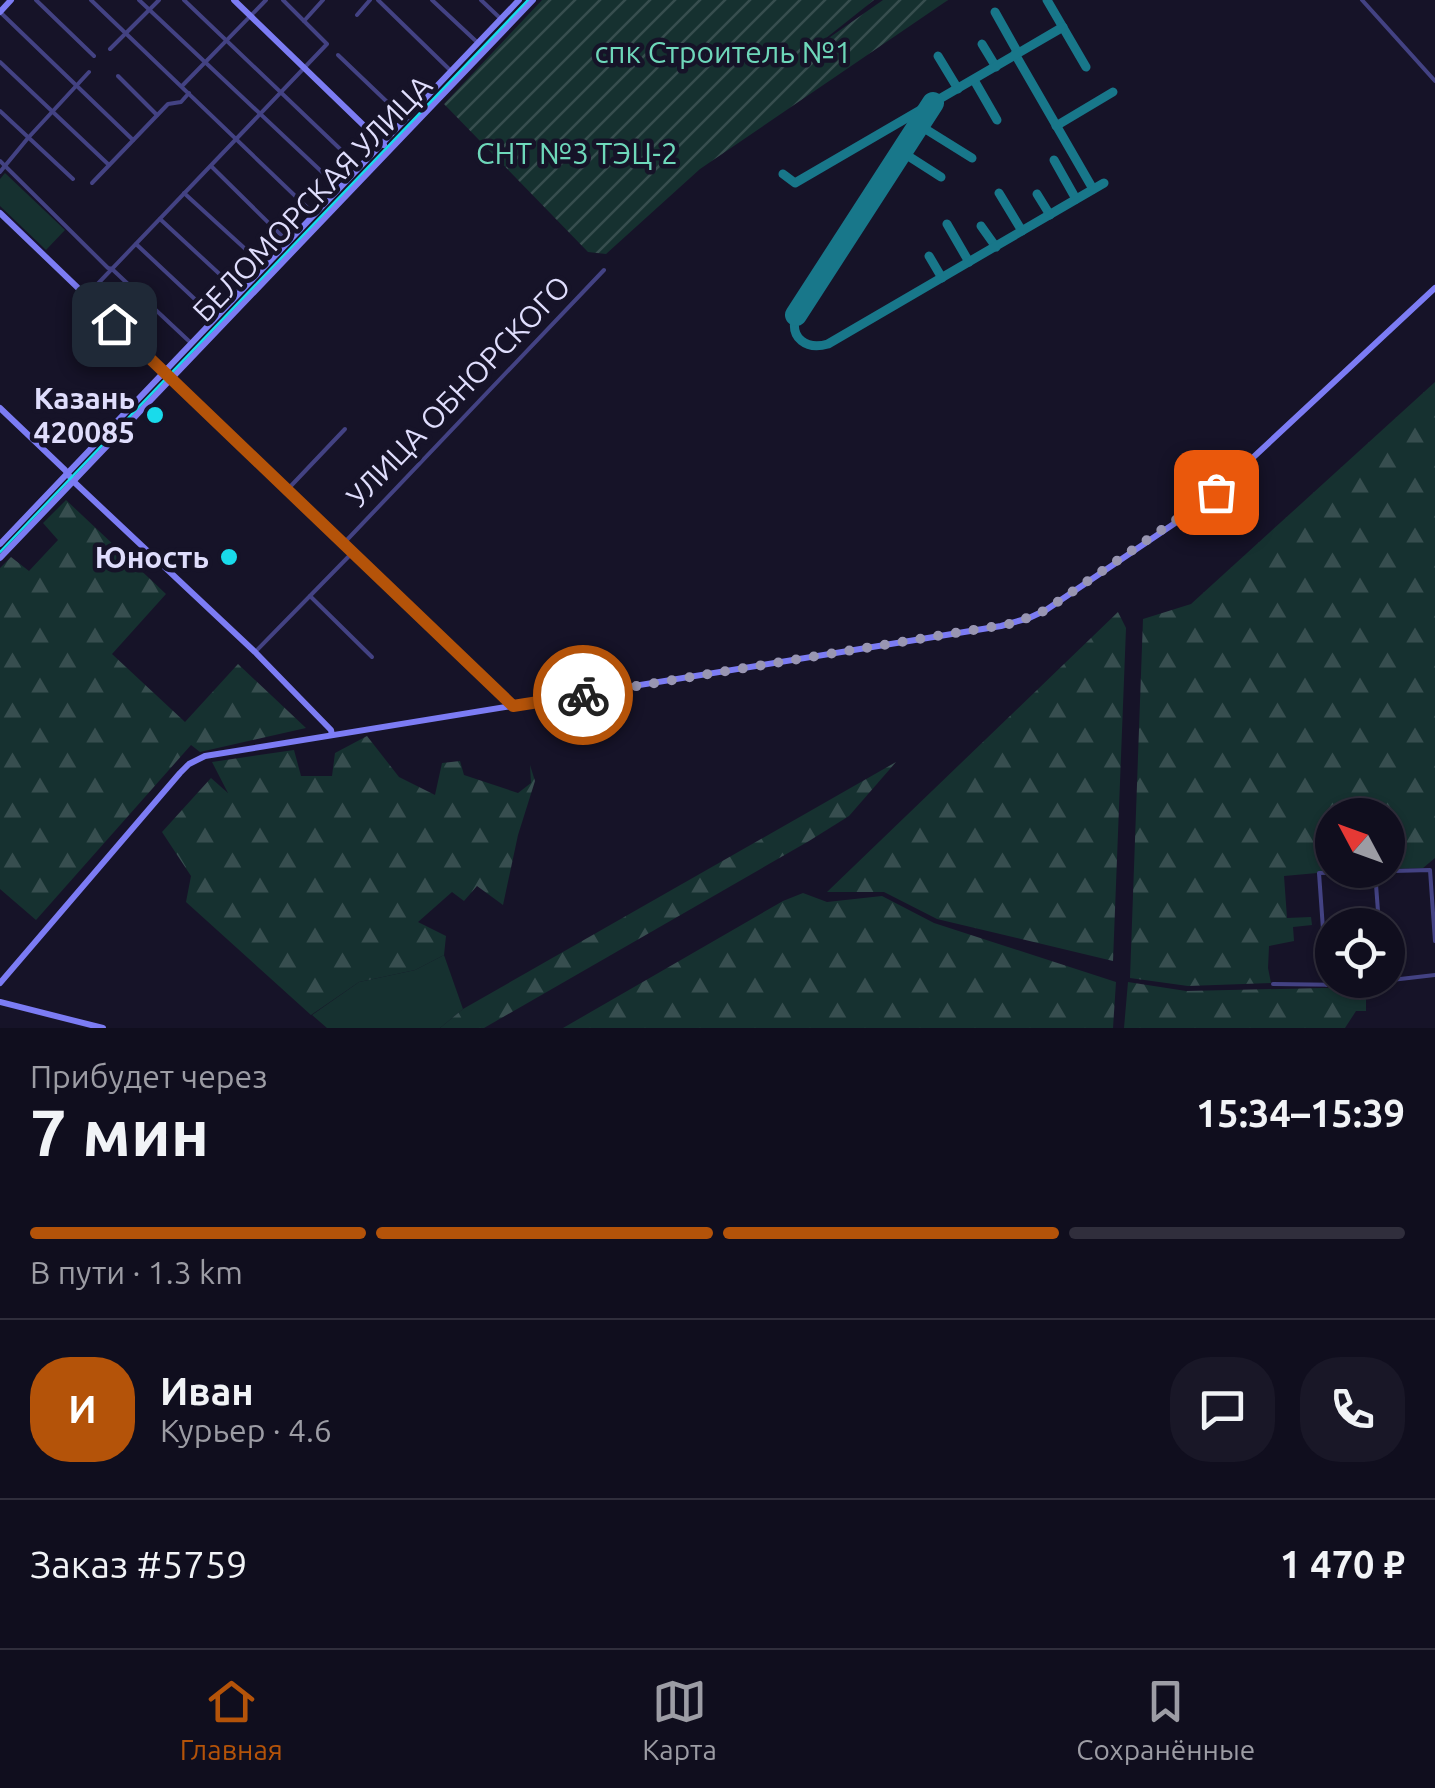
<!DOCTYPE html>
<html lang="ru">
<head>
<meta charset="utf-8">
<style>
  :root { --surface:#100e1e; --page:#191727; --text:#f1f3f6; --muted:#9c9ca4; --line:#302e3c; --accent:#b45309 }
  body { margin:0; font-family:Ubuntu,sans-serif; background:var(--page); color:var(--text); height:100vh; display:flex; flex-direction:column; font-size:38px; white-space:nowrap }
  * { box-sizing:border-box; margin:0 }
  p { font-size:32px; color:var(--muted) }
  .icon { flex:none; width:55px; height:55px; fill:none; stroke:currentColor; stroke-width:2; stroke-linecap:round; stroke-linejoin:round }
  .map { position:relative; height:1028px; overflow:hidden }
  .details { display:flex; flex-direction:column; background:var(--surface); flex:1 }
  .details>* { flex:none }
  .needle { width:65px; rotate:311deg }
  .controls { position:absolute; left:1315px; top:798px; display:grid; gap:20px }
  .controls a { display:grid; place-items:center; width:90px; height:90px; border-radius:50%; background:var(--surface); box-shadow:0 2px 8px #0004,0 0 0 2px var(--line); font-size:50px }
  .pin { position:absolute; display:grid; place-items:center; width:85px; height:85px; color:#fff; margin:-42px; border-radius:20px; box-shadow:0 5px 15px #0006 }
  .courier { position:absolute; display:grid; place-items:center; width:100px; height:100px; margin:-50px; border:8px solid #b45309; border-radius:50%; background:#fff; color:#222; box-shadow:0 2px 12px #0007 }
  .headline em { font-style:normal; font-weight:600 }
  .headline div { display:flex; flex-direction:column-reverse }
  .headline { display:flex; align-items:center; justify-content:space-between; height:170px; padding:0 30px }
  h1 { font-size:65px; font-weight:600; line-height:75px }
  .bar { display:grid; grid-template-columns:repeat(4,1fr); gap:15px 10px; align-content:center; height:120px; padding:0 30px }
  .bar i { height:12px; border-radius:8px; background:var(--line) }
  .bar .current { background:var(--accent) }
  .bar p { grid-column:span 4 }
  .line { display:flex; align-items:center; gap:25px; padding:0 30px; border-top:2px solid var(--line) }
  .line div { flex:1 }
  .round { display:grid; place-items:center; flex:none; width:105px; height:105px; border-radius:40px; background:var(--page) }
  .tabs { display:flex; justify-content:space-around; align-items:center; height:140px; border-top:2px solid var(--line); background:var(--surface); font-size:28px; color:var(--muted) }
  .tabs a { display:grid; justify-items:center; gap:5px }
  .tabs .current { color:var(--accent) }
  .map>svg:first-child { display:block }
  .green { fill:#163130 }
  .forest { fill:url(#forest-firs) }
  .garden { fill:url(#garden-furrows) }
  .lines { fill:none; stroke-linecap:round; stroke-linejoin:round }
  .taxiway { stroke:#18778a; stroke-width:9 }
  .runway { stroke:#18778a; stroke-width:22 }
  .street { stroke:#434283; stroke-width:4 }
  .secondary { stroke:#7c7cf4; stroke-width:6 }
  .tram { stroke:#19dbeb; stroke-width:2.5 }
  .done { stroke:#9996b2; stroke-width:10; stroke-dasharray:0 18 }
  .route { stroke:#b45309; stroke-width:12 }
  .poi-dot { fill:#19dbeb; stroke:#161328; stroke-width:4 }
  .labels { text-anchor:middle; dominant-baseline:central; stroke-width:9; stroke-linejoin:round; paint-order:stroke }
  .park-label { font-size:30px; fill:#6ed7ba; stroke:#161328 }
  .street-label { font-size:30px; fill:#dfddfc; stroke:#161328 }
  .poi-label { font-size:30px; font-weight:bold; fill:#dfddfc; stroke:#161328; text-anchor:end }
</style>
</head>
<body>
<div class="map">
<svg width="1435" height="1028" viewBox="0 0 1435 1028">
  <defs>
    <pattern id="forest-firs" width="22" height="20" patternUnits="userSpaceOnUse" patternTransform="scale(2.5)"><rect width="22" height="20" fill="#163130"/><path d="M5 1l3.5 6h-7zM16 11l3.5 6h-7z" fill="#374e4f"/></pattern>
    <pattern id="garden-furrows" width="10" height="10" patternUnits="userSpaceOnUse" patternTransform="scale(2.5)"><rect width="10" height="10" fill="#163130"/><path d="M-1 1l2-2M0 10L10 0M9 11l2-2" fill="none" stroke="#374e4f"/></pattern>
  </defs>
  <rect width="100%" height="100%" fill="#161328"/>
  <g class="green">
    <polygon points="5,173 65,230 46,250 0,206 0,179"/>
    <polygon points="444,955 463,1009 440,1028 327,1028 312,1015 359,982 415,970"/>
  </g>
  <g class="forest">
    <polygon points="1435,382 1435,858 1423,868 1388,869 1388,815 1332,815 1332,870 1358,870 1318,871 1317,873 1284,876 1287,918 1311,917 1312,925 1293,927 1294,941 1269,946 1268,968 1271,983 1188,986 1130,978 1143,619 1191,604"/>
    <polygon points="66,500 166,594 112,654 185,722 238,664 306,728 200,752 191,745 36,920 0,889 0,568 11,557 29,571 58,540 43,523"/>
    <polygon points="1118,612 1126,628 1113,961 937,919 884,892 827,892"/>
    <polygon points="367,736 399,777 435,795 442,763 460,761 464,775 518,793 531,783 530,765 535,781 518,835 503,905 477,886 464,901 452,892 418,922 446,936 444,955 415,970 359,982 311,1015 186,902 191,876 162,832 211,778 228,793 212,762 294,750 301,776 332,776 335,753"/>
    <polygon points="896,762 849,816 809,841 484,1028 440,1028 463,1009"/>
    <polygon points="803,893 827,902 882,896 934,923 1116,982 1113,1028 563,1028 783,901"/>
    <polygon points="1128,982 1186,991 1366,987 1366,1011 1356,1011 1345,1028 1124,1028"/>
  </g>
  <polygon class="garden" points="542,0 874,0 806,54 883,0 948,0 700,169 606,254 588,252 444,104"/>
  <g class="lines">
    <g class="taxiway">
      <polyline points="1047,0 1086,67"/>
      <polyline points="995,12 1018,53"/>
      <polyline points="982,44 996,67"/>
      <polyline points="1015,54 1093,189"/>
      <polyline points="938,56 958,89"/>
      <polyline points="974,80 997,120"/>
      <polyline points="919,125 972,158"/>
      <polyline points="1056,126 1113,92"/>
      <polyline points="902,152 941,177"/>
      <polyline points="1054,160 1076,199"/>
      <polyline points="783,174 795,183 1063,27"/>
      <polyline points="999,193 1022,231"/>
      <polyline points="1037,194 1050,215"/>
      <polyline points="947,224 969,262"/>
      <polyline points="981,226 996,247"/>
      <polyline points="929,256 942,278"/>
      <path d="M796,315C789,339 807,350 828,344L1104,183"/>
    </g>
    <polyline class="runway" points="796,315 933,103"/>
    <g class="street">
      <polyline points="36,0 94,56"/>
      <polyline points="91,0 314,214"/>
      <polyline points="139,0 339,188"/>
      <polyline points="184,0 359,167"/>
      <polyline points="378,0 450,70"/>
      <polyline points="432,0 478,43"/>
      <polyline points="481,0 501,19"/>
      <polyline points="1362,0 1435,81"/>
      <polyline points="0,12 133,140"/>
      <polyline points="357,15 370,0"/>
      <polyline points="304,21 323,0"/>
      <polyline points="110,49 159,0"/>
      <polyline points="338,55 405,119"/>
      <polyline points="0,62 109,165"/>
      <polyline points="118,76 157,115"/>
      <polyline points="182,86 266,0"/>
      <polyline points="0,111 73,179"/>
      <polyline points="0,161 108,268 112,269 191,343"/>
      <polyline points="211,166 288,242"/>
      <polyline points="0,172 28,138 89,72"/>
      <polyline points="92,183 168,104 181,102 189,93"/>
      <polyline points="184,193 264,266"/>
      <polyline points="160,219 239,292"/>
      <polyline points="136,244 215,318"/>
      <polyline points="87,295 327,44 283,0"/>
      <polyline points="288,489 345,429"/>
      <polyline points="344,543 604,270"/>
      <polyline points="310,596 372,657"/>
      <polyline points="255,652 353,552"/>
      <polyline points="1375,871 1379,925"/>
      <polyline points="1273,984 1348,985 1435,975"/>
      <polyline points="1327,985 1319,873 1430,870 1435,941"/>
    </g>
    <g class="secondary">
      <polyline points="234,0 384,145"/>
      <polyline points="0,12 11,0"/>
      <polyline points="0,213 512,705"/>
      <polyline points="0,408 65,470 73,481 255,652 331,730 332,735"/>
      <polyline points="0,544 519,0"/>
      <polyline points="0,558 533,0"/>
      <polyline points="0,983 180,773 189,764 205,756 1001,626 1029,618 1046,610 1187,515 1216,492 1435,288"/>
      <polyline points="0,1002 103,1028"/>
    </g>
    <polyline class="tram" points="0,552 528,0"/>
  </g>
  <g class="lines">
    <polyline class="done" points="583,695 1015,623 1046,610 1216,492"/>
    <polyline class="route" points="114,324 513,706 583,695"/>
  </g>
  <g class="poi-dot">
    <circle cx="155" cy="415" r="10"/>
    <circle cx="229" cy="557" r="10"/>
  </g>
  <g class="labels">
    <g class="park-label">
      <text x="723" y="52">спк Строитель №1</text>
      <text x="577" y="153">СНТ №3 ТЭЦ-2</text>
    </g>
    <g class="street-label">
      <text transform="translate(312 198) rotate(-46)">БЕЛОМОРСКАЯ УЛИЦА</text>
      <text transform="translate(458 391) rotate(-46)">УЛИЦА ОБНОРСКОГО</text>
    </g>
    <g class="poi-label">
      <text x="135" y="398">Казань<tspan x="135" dy="34">420085</tspan></text>
      <text x="209" y="557">Юность</text>
    </g>
  </g>
</svg>
<div class="controls">
<a><svg class="needle" viewBox="-14 -14 28 28"><path d="M0-13l5 13h-10z" fill="#e53935"/><path d="M0 13l5-13h-10z" fill="#9c9ca4"/></svg></a>
<a><svg class="icon" aria-label="locate" viewBox="0 0 24 24"><circle cx="12" cy="12" r="6"/><path d="M12 2v4M12 18v4M2 12h4M18 12h4"/></svg></a>
</div>
<div class="pin" style="left:1216px;top:492px;background:#ea580c"><svg class="icon" aria-label="bag" viewBox="0 0 24 24"><path d="M5 8h14l-1 12H6zM9 8a3 3 0 0 1 6 0"/></svg></div>
<div class="pin" style="left:114px;top:324px;background:#1f2937"><svg class="icon" aria-label="home" viewBox="0 0 24 24"><path d="M3 11l9-7 9 7M6 9v11h12V9"/></svg></div>
<div class="courier" style="left:583px;top:695px"><svg class="icon" aria-label="bike" viewBox="0 0 24 24"><circle cx="6" cy="16" r="4"/><circle cx="18" cy="16" r="4"/><path d="M6 16l4-8h5l3 8M10 8l3 8H6M13 5h3"/></svg></div>
</div>
<section class="details">
<div class="headline"><div><h1>7 мин</h1><p>Прибудет через</p></div><em>15:34–15:39</em></div>
<div class="bar"><i class="current"></i><i class="current"></i><i class="current"></i><i></i><p>В пути · 1.3 km</p></div>
<div class="line" style="height:180px"><b class="round" style="background:var(--accent);color:#fff">И</b><div><b>Иван</b><p>Курьер · 4.6</p></div><a class="round"><svg class="icon" aria-label="chat" viewBox="0 0 24 24"><path d="M4 5h16v11H9l-5 4z"/></svg></a><a class="round"><svg class="icon" aria-label="phone" viewBox="0 0 24 24"><path d="M5 4h4l2 5-3 2q2 4 5 5l2-3 5 2v4C11 20 4 13 5 4z"/></svg></a></div>
<div class="line" style="height:130px"><div>Заказ #5759</div><b>1 470 ₽</b></div>
</section>
<nav class="tabs">
<a class="current"><svg class="icon" aria-label="home" viewBox="0 0 24 24"><path d="M3 11l9-7 9 7M6 9v11h12V9"/></svg>Главная</a>
<a><svg class="icon" aria-label="map" viewBox="0 0 24 24"><path d="M3 6l6-2 6 2 6-2v14l-6 2-6-2-6 2zM9 4v14M15 6v14"/></svg>Карта</a>
<a><svg class="icon" aria-label="saved" viewBox="0 0 24 24"><path d="M7 4h10v16l-5-4-5 4z"/></svg>Сохранённые</a>
</nav>
</body>
</html>
